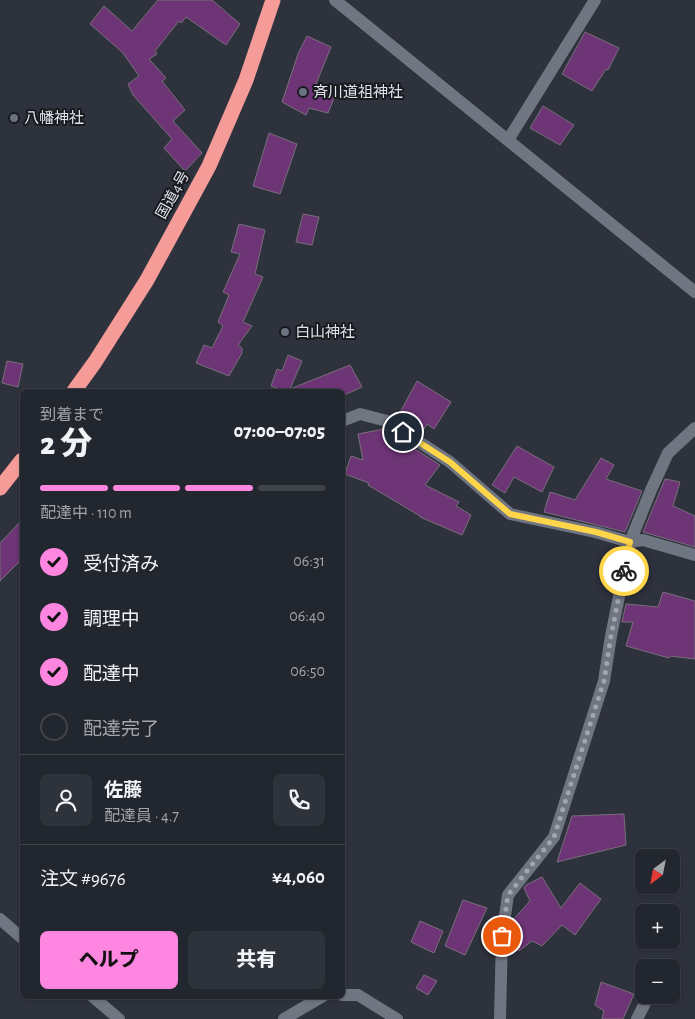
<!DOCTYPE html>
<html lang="ja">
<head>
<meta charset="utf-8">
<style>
  :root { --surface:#22262e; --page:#2e323a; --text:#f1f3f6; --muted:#a2a5aa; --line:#3f434a; --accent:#fe86e0 }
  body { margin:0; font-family:"Alegreya Sans","Noto Sans JP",sans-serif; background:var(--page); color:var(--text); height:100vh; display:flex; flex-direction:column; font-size:19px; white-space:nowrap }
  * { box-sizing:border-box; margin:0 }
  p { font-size:16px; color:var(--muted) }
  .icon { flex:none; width:28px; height:28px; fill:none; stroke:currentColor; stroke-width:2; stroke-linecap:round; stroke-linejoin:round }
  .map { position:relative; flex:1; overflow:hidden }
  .drawer { position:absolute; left:20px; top:389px; width:325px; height:610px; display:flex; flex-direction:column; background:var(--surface); border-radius:8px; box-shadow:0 1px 4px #0004,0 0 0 1px var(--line) }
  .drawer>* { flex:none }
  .needle { width:32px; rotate:212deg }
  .buttons { position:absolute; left:635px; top:849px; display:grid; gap:10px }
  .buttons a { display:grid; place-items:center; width:45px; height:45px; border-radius:8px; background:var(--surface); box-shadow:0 1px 4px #0004,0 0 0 1px var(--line); font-size:25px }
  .pin { position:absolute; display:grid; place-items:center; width:42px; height:42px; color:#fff; margin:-21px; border:2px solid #fff; border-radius:50%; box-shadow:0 1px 5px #0007 }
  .courier { position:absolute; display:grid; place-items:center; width:50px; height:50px; margin:-25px; border:4px solid #ffd54a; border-radius:50%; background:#fff; color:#222; box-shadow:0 1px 6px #0007 }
  .overview em { font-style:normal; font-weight:800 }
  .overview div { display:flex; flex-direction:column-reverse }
  .overview { display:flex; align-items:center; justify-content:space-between; height:85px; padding:0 20px }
  h1 { font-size:32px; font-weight:800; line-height:38px }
  .bar { display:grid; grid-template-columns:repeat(4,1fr); gap:8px 5px; align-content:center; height:60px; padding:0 20px }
  .bar i { height:6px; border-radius:4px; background:var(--line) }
  .bar .active { background:var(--accent) }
  .bar p { grid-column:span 4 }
  .line { display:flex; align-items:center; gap:12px; padding:0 20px; border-top:1px solid var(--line) }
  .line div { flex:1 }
  .round { display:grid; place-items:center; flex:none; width:52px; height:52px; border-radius:8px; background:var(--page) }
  ol { padding:0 20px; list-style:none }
  li { display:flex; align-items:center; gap:15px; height:55px }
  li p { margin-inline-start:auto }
  li .icon { padding:5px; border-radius:50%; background:var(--accent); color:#111; stroke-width:4 }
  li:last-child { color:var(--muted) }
  li i { width:28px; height:28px; border:2px solid var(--line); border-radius:50% }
  .primary-button { display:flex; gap:10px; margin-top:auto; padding:10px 20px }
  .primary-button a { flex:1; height:58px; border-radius:8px; background:var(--accent); color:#111; font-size:20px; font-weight:800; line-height:58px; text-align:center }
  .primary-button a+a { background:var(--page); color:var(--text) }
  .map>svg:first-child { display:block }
  .building { fill:#6d3476; stroke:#796f7a }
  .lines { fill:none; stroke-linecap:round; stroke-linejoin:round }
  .minor { stroke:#707582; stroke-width:12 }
  .highway { stroke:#f59c98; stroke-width:15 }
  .done { stroke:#a2a5ad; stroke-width:5; stroke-dasharray:0 9 }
  .route { stroke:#ffd54a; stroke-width:6 }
  .worship-dot { fill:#6b7280; stroke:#181a1f; stroke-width:2 }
  .labels { text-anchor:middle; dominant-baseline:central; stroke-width:4; stroke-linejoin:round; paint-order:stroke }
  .poi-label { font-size:15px; fill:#e0e3ea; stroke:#181a1f; text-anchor:start }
  .street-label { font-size:15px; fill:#e0e3ea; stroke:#181a1f }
</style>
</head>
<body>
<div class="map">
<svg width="695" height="1019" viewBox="0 0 695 1019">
  <rect width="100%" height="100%" fill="#2e323d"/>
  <g class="building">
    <polygon points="158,0 212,0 240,24 226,45 186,17 181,23 179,21 155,51 157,54 149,59 166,78 162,81 185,110 173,121 202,153 185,171 164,148 172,139 133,95 128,84 139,76 123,53 90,24 104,6 132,31"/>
    <polygon points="585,32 619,48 608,70 606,69 592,91 562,74"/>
    <polygon points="307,36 331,47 316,84 337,91 328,113 309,108 306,115 282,102 298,54"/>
    <polygon points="543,106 574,125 560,145 530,128"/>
    <polygon points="269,133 297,144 280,194 253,186"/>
    <polygon points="303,214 319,217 312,245 296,242"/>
    <polygon points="239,224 265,230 255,274 263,277 243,322 252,326 238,345 242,348 242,353 229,376 196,363 204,345 212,348 223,326 218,322 229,295 223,292 240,254 231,252"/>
    <polygon points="288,355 302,361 290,389 350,365 362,387 342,396 342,391 284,391 271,386 277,369 282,371"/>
    <polygon points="7,361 23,364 18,387 2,383"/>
    <polygon points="417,381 451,402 434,429 427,424 421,434 397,418"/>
    <polygon points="384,429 440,465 425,485 459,502 456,506 471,515 462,535 420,517 420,516 368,485 369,483 345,474 351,456 363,460 358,434"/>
    <polygon points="517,446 554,467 542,492 514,477 505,493 492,485"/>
    <polygon points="601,458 614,465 606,479 642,491 625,532 544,512 550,492 575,500"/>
    <polygon points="665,479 680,482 673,506 695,516 695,547 643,532"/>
    <polygon points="22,520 22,559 0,581 0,543"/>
    <polygon points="663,592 695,601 695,659 670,656 669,658 626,646 633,622 622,622 626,604 658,607"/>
    <polygon points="624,814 626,845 557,862 572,816"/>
    <polygon points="542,877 561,908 580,883 601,899 575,935 562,925 542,946 532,941 519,951 510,943 513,920 530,901 524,888 526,885"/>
    <polygon points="463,900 487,908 465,955 445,946"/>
    <polygon points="420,921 443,931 434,953 411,942"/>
    <polygon points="424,975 437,981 428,995 416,988"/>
    <polygon points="601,982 634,994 623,1019 602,1019 604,1011 595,1005"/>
  </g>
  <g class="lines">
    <g class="minor">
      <polyline points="335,0 695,292"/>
      <polyline points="508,140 595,0"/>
      <polyline points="342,421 360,414 387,421 450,462 510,514 595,532 630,542 643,540 695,555"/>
      <polyline points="0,919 22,938"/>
      <polyline points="342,995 358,995 397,1019"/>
      <polyline points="92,996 119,1019"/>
      <polyline points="284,1019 323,996"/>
      <polyline points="500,1019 502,936 508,895 554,837 604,681 611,636 630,542 651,490 668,453 695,428"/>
      <polyline points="637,1019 649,995"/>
    </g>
    <g class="highway">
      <polyline points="74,391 95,362 147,280 209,166 246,80 273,0"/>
      <polyline points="0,488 22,460"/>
    </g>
  </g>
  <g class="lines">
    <polyline class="done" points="502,936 508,895 554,837 604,681 611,636 624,571"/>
    <polyline class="route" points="403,432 450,462 510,514 596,532 630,542 624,571"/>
  </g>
  <g class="worship-dot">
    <circle cx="303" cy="92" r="5"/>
    <circle cx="14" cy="118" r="5"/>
    <circle cx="285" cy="332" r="5"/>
  </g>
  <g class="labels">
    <g class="poi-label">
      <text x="313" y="92">斉川道祖神社</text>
      <text x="24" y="118">八幡神社</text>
      <text x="295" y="332">白山神社</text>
    </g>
    <g class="street-label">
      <text transform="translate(173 195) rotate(-61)">国道4号</text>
    </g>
  </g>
</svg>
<div class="buttons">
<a><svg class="needle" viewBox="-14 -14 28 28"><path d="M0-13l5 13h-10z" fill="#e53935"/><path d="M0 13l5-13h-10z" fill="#a2a5aa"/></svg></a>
<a>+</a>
<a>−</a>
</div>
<div class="pin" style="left:502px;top:936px;background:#ea580c"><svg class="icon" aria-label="bag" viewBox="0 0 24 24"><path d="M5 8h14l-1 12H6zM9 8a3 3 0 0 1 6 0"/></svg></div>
<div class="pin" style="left:403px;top:432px;background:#1f2937"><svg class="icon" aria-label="home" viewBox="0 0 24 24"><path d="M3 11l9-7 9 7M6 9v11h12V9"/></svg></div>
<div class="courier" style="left:624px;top:571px"><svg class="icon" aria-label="bike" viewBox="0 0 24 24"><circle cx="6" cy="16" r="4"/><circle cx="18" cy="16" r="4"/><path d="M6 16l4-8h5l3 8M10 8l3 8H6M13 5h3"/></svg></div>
<section class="drawer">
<div class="overview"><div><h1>2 分</h1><p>到着まで</p></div><em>07:00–07:05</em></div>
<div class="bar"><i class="active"></i><i class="active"></i><i class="active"></i><i></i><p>配達中 · 110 m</p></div>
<ol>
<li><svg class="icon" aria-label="check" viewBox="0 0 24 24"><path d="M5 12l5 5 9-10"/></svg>受付済み<p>06:31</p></li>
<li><svg class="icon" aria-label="check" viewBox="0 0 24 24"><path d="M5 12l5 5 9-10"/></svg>調理中<p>06:40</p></li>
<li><svg class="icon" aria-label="check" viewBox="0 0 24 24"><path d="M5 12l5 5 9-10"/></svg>配達中<p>06:50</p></li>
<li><i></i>配達完了</li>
</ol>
<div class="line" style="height:90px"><a class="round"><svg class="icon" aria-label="person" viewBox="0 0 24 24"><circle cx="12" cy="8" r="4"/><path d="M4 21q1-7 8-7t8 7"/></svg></a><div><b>佐藤</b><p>配達員 · 4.7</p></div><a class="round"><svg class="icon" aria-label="phone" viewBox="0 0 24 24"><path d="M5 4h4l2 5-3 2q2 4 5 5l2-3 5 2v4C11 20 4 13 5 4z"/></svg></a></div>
<div class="line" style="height:65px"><div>注文 #9676</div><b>¥4,060</b></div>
<div class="primary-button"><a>ヘルプ</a><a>共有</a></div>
</section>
</div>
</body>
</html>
